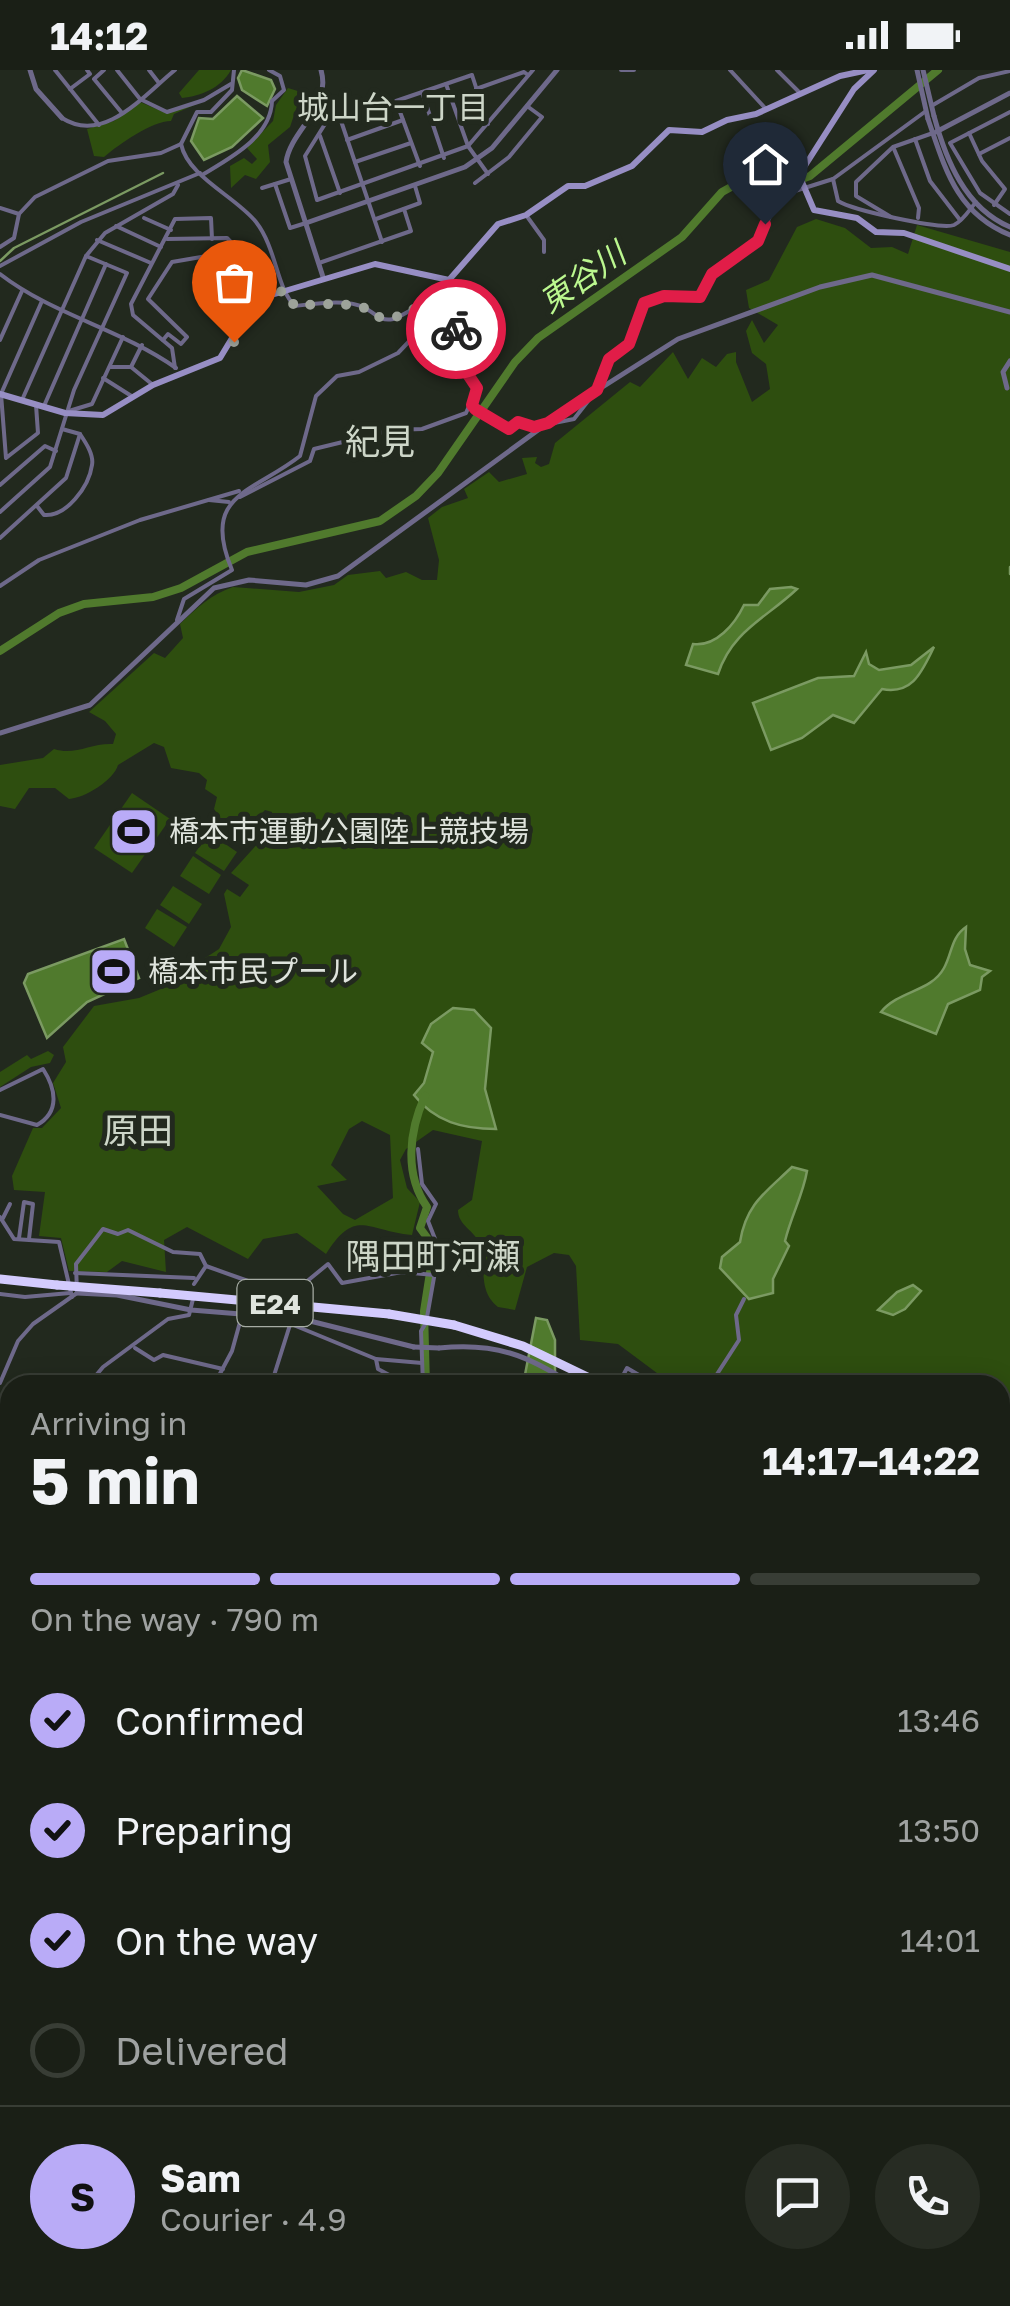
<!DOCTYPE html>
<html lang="en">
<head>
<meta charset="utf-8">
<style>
  :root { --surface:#1a1f16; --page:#272c23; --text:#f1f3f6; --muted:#9fa2a1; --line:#383d35; --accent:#b9abf7 }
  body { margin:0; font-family:"Golos Text","Noto Sans JP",sans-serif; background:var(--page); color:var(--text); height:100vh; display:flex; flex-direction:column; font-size:38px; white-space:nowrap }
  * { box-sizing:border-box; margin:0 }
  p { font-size:32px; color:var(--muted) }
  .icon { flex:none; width:55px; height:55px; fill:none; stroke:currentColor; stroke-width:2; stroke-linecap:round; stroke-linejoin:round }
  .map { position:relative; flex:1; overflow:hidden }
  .details { position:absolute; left:0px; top:1305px; width:1010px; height:932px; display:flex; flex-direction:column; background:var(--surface); border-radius:30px 30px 0 0; box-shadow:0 5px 25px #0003,0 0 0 2px var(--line) }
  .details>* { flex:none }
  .pin { position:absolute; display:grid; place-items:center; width:85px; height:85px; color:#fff; margin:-102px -42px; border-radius:50% 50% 50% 0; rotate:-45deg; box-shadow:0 0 10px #0007 }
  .pin .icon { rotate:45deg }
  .courier { position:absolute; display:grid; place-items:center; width:100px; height:100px; margin:-50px; border:8px solid #e11d48; border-radius:50%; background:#fff; color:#222; box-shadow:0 2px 12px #0007 }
  .summary em { font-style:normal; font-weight:700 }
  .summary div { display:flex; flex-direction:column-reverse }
  .summary { display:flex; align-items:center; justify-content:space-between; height:170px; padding:0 30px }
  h1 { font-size:65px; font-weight:700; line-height:75px }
  .bar { display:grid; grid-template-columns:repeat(4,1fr); gap:15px 10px; align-content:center; height:120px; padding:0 30px }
  .bar i { height:12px; border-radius:8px; background:var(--line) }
  .bar .active { background:var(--accent) }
  .bar p { grid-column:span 4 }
  .line { display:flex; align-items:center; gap:25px; padding:0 30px; border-top:2px solid var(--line) }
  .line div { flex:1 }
  .round { display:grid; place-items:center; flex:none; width:105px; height:105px; border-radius:52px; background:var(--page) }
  ol { padding:0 30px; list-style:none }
  li { display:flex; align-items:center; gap:30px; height:110px }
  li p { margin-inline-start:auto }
  li .icon { padding:10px; border-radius:50%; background:var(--accent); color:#111; stroke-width:4 }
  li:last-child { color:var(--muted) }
  li i { width:55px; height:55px; border:5px solid var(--line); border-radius:50% }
  .status { display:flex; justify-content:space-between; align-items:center; height:70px; padding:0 50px; background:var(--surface); direction:ltr }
  .status svg { height:28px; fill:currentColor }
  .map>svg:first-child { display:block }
  .green { fill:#2e4e0f; fill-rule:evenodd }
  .water { fill:#507a2d; stroke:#7b9a62; stroke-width:2.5 }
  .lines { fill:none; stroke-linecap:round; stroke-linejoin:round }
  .stream { stroke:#7b9a62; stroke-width:2.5 }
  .river { stroke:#507a2d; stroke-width:8 }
  .minor { stroke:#6e698a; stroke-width:4 }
  .tertiary { stroke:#6e698a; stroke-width:5 }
  .secondary { stroke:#978ec4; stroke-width:6 }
  .primary { stroke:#b7abf0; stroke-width:8 }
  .trunk { stroke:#c5bbf6; stroke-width:8 }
  .motorway { stroke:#d3cbfd; stroke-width:9 }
  .rail { stroke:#7f857c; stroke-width:2.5; stroke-dasharray:5 10; stroke-linecap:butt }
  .tertiary-bridge { stroke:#6e698a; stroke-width:5 }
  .trunk-bridge { stroke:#c5bbf6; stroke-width:8 }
  .motorway-bridge { stroke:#d3cbfd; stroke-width:9 }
  .done { stroke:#9da39a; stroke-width:10; stroke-dasharray:0 18 }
  .route { stroke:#e11d48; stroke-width:12 }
  .labels { text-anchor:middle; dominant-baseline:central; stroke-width:10; stroke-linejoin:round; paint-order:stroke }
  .shield { fill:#22291e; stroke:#a6aca4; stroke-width:2.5 }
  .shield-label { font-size:28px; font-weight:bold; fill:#dfe4dd }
  .poi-label { font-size:30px; fill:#dfe4dd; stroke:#22291e; text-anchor:start }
  .neighbourhood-label { font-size:32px; fill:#cdd6c8; stroke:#22291e }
  .water-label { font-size:32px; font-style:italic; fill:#bbf78f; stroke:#22291e }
  .quarter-label { font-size:35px; fill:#cdd6c8; stroke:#22291e }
</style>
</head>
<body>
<div class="status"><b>14:12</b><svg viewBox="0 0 49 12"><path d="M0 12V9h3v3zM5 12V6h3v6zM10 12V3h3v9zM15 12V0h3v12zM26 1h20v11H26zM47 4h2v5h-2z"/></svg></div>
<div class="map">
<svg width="1010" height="2236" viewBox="0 0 1010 2236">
  <rect width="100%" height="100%" fill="#22291e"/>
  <g class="green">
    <path d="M199,0H231C221,18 201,26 182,28L179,23Z"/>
    <polygon points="288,18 314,26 297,36 290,57 268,75 270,92 256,109 245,105 231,118 230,96 244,88 252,94 257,89 247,78 273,51 276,35"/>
    <path d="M140,32L166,43L199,33L174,44L171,51C152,51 119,74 104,87L94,86L87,59L114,51Z"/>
    <path d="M816,149L845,158L871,178L892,177L908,184L917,155L1010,182V1362L1000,1364V1315H673L618,1274L580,1270L576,1196L569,1185L554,1183L527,1197L515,1240L498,1237C477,1220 487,1198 480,1175C475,1160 458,1156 458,1140L472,1130L482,1071L433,1060L406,1079L400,1090L407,1118L420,1132L412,1165C366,1161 356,1137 326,1184L297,1163L263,1169L248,1189L187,1157L164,1170L166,1202L122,1191L107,1202L69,1201L61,1168L39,1166L45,1122L14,1120L12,1106L33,1058H42L61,1038L53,1013L66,992L63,977L94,936L139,928L190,907L199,892L219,879L231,857L224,824L227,819L240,827L249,815L231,803L273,757L272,742L265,740L247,759L231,763L214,739L217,727L205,719L207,710L199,703L171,698L164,677L154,673L118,695C114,710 85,728 69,729L55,718H29L15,739L0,736V695L43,688L54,679C75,686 90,673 113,674L116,664L105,651L89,642L154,583L165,588L183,568L180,554C198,537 210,525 233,517L299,522L334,515L348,505L380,501L386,508L406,502L422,510H437L439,490L428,448L442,437L468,428L464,419L489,402L499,412L527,404L522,388L537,387L535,393L541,397L549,394L555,373L630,312L640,317L673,282L688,309L702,288L716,297L727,284L736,282V292L752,332L770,319L766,294L752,283L746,261L752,250L764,273L778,255L749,238L746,220L769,210L797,157ZM362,1051L390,1065L393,1128L355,1150L343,1144L317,1116L347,1110L331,1095L349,1059Z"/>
    <polygon points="132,723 170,749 132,803 94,778"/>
    <polygon points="209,763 237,782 224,801 195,783"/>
    <polygon points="193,786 221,805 209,824 180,806"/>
    <polygon points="173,816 202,834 189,854 160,835"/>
    <polygon points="157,839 187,857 174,877 145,858"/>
    <polygon points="48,981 54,985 50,993 31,997 0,1017 0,1002 27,985 31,989"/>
    <polygon points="38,2228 186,2228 196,2236 46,2236"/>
  </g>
  <g class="water">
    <polygon points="242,0 271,10 275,19 267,36 242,20 238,8"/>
    <polygon points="237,26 263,48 232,77 204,90 191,71 199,48 213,49"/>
    <path d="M791,517L797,519C765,549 732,561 718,604L686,595L693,574C716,577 735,554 744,535H758L770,519Z"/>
    <path d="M934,577C922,601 913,625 882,619L854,653L833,645L802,668L771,680L753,633L818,608L854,606L866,582L869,594L879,600L911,595Z"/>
    <path d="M966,857L965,879L970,895L990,901L982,907L980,920L948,934L936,964L881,942C899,920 931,922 944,898C952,884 951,867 966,857Z"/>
    <polygon points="124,869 139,908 87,932 47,968 24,913 28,904"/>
    <path d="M453,938L474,940L491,958L485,1019L496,1059C463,1059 435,1052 414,1025L424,1013L433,982L422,973L431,954Z"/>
    <path d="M792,1097L807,1101C803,1125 791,1146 785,1171L789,1176L773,1209V1223L749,1229L720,1198L722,1187L740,1172C746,1134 766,1122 792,1097Z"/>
    <polygon points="913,1215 921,1221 905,1239 893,1245 878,1240 897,1222"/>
    <polygon points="536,1248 547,1250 555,1270 555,1315 523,1315"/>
    <polygon points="302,2228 707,2228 725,2236 318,2236"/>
  </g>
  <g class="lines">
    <g class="stream">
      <polyline points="0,191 14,178 163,103"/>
      <polyline points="1010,497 1010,504"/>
      <polyline points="233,2228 238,2236"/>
    </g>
    <g class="river">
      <polyline points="0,581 59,543 84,534 153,527 181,518 247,482 380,451 416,426 438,403 515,292 538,268 682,167 722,122 731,117 791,113 810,106 938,0"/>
      <path d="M425,1026C409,1061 404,1104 427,1137L420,1158L434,1177L424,1241L426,1315"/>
      <polyline points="1000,2170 1010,2165"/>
    </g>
    <g class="minor">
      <polyline points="55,0 99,55"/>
      <polyline points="104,0 94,9 122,43"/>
      <polyline points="117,0 140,29 167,42 204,30 231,14"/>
      <polyline points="149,0 159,13"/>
      <polyline points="621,0 634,0"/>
      <polyline points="730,0 766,39"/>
      <polyline points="777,0 800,23"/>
      <polyline points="446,14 468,76 488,104"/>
      <polyline points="70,19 90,4 87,0"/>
      <polyline points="476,19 524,2 528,5"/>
      <polyline points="422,22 444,88"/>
      <polyline points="340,30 305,86 317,130 468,76 533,0"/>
      <polyline points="933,35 979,8 1010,1"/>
      <polyline points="338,42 382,172"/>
      <polyline points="1010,42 950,73 980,123 1010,144"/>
      <path d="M62,48C104,75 144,25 175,0"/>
      <polyline points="969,63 982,91 1005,119 994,135"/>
      <polyline points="320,66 340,123"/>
      <polyline points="915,69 930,111 960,150"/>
      <polyline points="347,70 403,50"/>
      <path d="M181,74C188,107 235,126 256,152C277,179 276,218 295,236C313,234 348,228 365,238C375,243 380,252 393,249C409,244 411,235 429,237"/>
      <polyline points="894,79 919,138 918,148"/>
      <polyline points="979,84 1010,68"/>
      <polyline points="355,92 411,73"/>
      <polyline points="420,96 396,31 472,5 488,54"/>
      <path d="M202,105C230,88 271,67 272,31L284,20L280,6L269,0"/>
      <path d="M833,109L838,131C852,140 941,160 954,155C963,151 970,139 976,132"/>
      <polyline points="475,113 509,87 542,47 527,36"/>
      <polyline points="275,114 290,158 306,153"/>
      <polyline points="262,118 291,109"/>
      <polyline points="0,138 19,144"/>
      <polyline points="526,145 544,170 544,182"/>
      <polyline points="891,147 856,126 856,112 893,77 933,63"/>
      <polyline points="144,148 171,160"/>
      <polyline points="376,149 420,133 415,116"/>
      <polyline points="116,156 161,177"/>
      <polyline points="97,170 151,193"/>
      <polyline points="0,177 14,168 19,144 35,127 108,91 161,83 181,74 197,42 211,42 232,20 234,0"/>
      <polyline points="86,186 105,163 173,124 178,115"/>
      <polyline points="319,193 411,161 404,139"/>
      <polyline points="0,196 81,152 200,103"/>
      <path d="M0,204C53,245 121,259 176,298"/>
      <polyline points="0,270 22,221"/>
      <polyline points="163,270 168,264 181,274 187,267 148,229 172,192 207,186 247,209 257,199 227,168 167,169"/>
      <polyline points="110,297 131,297 153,315"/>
      <polyline points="131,297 142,275"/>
      <polyline points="175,298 172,278 133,245 131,234 175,149 211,148 212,169"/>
      <polyline points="103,308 133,327"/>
      <polyline points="597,319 609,289 629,274 643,233 664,226 700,227 712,204 759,171 779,126 833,109 926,41"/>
      <polyline points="36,335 38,363 6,388 1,324 42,231"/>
      <polyline points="472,335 509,359 523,351 534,357 574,349 592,326"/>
      <polyline points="44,336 106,194"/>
      <polyline points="69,341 92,334 123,267"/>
      <polyline points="0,415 45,376 56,381"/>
      <polyline points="240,427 310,391 314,379 392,360 422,359 466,343 477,318 465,300 440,220"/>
      <polyline points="209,430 229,432"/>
      <path d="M37,436L44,445C66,447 89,417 92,395C94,385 86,373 80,364L62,359"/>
      <polyline points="0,442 50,397 74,320 127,203 86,186 22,330"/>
      <polyline points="0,468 66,408 80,364"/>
      <polyline points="0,516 39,490 140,450 239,421"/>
      <path d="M177,550L184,529L232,500C200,424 253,423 300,386L316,326L337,306L359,302L398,283L418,262L449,210"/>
      <path d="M0,1020L43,999C56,1019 60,1042 37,1055L0,1045"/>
      <polyline points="418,1079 422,1114 436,1134 428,1151 439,1179 426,1253 421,1261 423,1315"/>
      <polyline points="0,1147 14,1169 59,1172 72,1227"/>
      <polyline points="3,1148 10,1134"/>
      <polyline points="19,1168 24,1132 33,1134 29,1169"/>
      <polyline points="75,1203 194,1208"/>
      <polyline points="194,1214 206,1196"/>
      <polyline points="0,1224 25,1227 70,1223"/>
      <polyline points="299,1224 300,1217 328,1194 342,1213 402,1202 434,1205"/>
      <polyline points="291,1254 376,1289 422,1293"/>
      <polyline points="135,1278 154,1290 163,1285 223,1299"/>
      <polyline points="376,1289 378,1299 408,1315"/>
      <polyline points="0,1313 18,1271 33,1254 77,1223 76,1194 103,1159 118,1164 128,1160 173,1182 200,1184 206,1196 248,1211 300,1217"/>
      <polyline points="88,1315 103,1297 168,1249 189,1245 193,1229"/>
      <polyline points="214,1315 232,1281 245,1234"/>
      <polyline points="271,1315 295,1239"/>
      <polyline points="618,1315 627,1298 656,1315"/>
      <polyline points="710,1315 739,1270 736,1245 744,1229"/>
      <polyline points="0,1422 10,1413"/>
      <polyline points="1000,1513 1010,1501"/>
      <polyline points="0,1591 10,1581"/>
      <polyline points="1000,1654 1010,1653"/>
      <polyline points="0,1681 10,1675"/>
      <polyline points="0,1685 10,1701"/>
      <polyline points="0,1712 10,1730"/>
      <polyline points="1000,1756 1010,1763"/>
      <polyline points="0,1785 10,1788"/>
      <polyline points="1000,1799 1010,1798"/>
      <polyline points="0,1875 10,1863"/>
      <polyline points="0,1965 10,1970"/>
      <polyline points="0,1987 10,1972"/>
      <polyline points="0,2031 10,2039"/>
      <polyline points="0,2055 10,2060"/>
      <polyline points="1000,2090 1010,2088"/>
      <polyline points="985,2228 996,2236"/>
      <polyline points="911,2236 914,2228"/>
    </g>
    <g class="tertiary">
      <polyline points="30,0 36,19 62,48"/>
      <path d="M321,0C332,38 291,59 286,92L323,207"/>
      <path d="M934,46C946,90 965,138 1010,157"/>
      <path d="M928,49C945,98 956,143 1010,165"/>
      <polyline points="936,62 1010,23"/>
      <polyline points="306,153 465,97 492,78 557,0"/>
      <polyline points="1007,318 1003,302 1010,291"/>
      <polyline points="0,663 90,635 214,518 249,510 306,515 338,506 560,344 678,269 820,217 872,205 1010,242"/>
      <polyline points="77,1223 117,1225 191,1240 302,1249 414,1277"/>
      <path d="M439,1278C494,1272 528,1285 573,1315"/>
      <polyline points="1000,1459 1010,1470"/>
      <polyline points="1000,1488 1010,1494"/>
    </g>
    <g class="secondary">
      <polyline points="874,0 854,19 799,105 814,140 857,148 876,162 904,163 1010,199"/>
      <polyline points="0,324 65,343 103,345 153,315 220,288 246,245 268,226 375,194 449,210 498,154 526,145 568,116 585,116 632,96 669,60 702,62 727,50 756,44 840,6 868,0"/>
    </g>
    <polyline class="primary" points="0,2233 3,2236"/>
    <polyline class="trunk" points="1000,2023 1010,2025"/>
    <g class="motorway">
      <polyline points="0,1209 57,1215"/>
      <polyline points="160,1223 389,1244"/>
      <polyline points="454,1255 523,1276 604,1315"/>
      <polyline points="1000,1442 1010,1449"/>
    </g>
    <g class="rail">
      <polyline points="0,1842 10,1846"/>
      <polyline points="1000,2123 1010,2125"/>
    </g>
    <g class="tertiary-bridge">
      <polyline points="917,0 928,49"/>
      <polyline points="923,0 934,46"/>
      <polyline points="414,1277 439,1278"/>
    </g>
    <polyline class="trunk-bridge" points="0,1848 9,1843"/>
    <g class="motorway-bridge">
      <polyline points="57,1215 160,1223"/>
      <polyline points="389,1244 454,1255"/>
    </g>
  </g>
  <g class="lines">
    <path class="done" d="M234,272L254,236L282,221L295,236C316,234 336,233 358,236C370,238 373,248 386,248C403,249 411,235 430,237L440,220L456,259"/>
    <polyline class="route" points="456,259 465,300 477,318 472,335 475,339 509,359 518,352 534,357 548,353 597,320 609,289 629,274 644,233 664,226 700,227 712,204 758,171 765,154"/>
  </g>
  <defs>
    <symbol id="stadium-square" viewBox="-11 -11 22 22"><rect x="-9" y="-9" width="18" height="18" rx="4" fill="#b9abf7" stroke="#22291e"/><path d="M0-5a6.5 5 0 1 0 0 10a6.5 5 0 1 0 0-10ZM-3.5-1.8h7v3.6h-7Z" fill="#111"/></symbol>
  </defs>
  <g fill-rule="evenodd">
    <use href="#stadium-square" x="106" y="734" width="55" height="55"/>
    <use href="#stadium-square" x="86" y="874" width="55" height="55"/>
  </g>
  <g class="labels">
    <rect class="shield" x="237.5" y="1210" width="75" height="46" rx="8"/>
    <g class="shield-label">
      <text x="275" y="1233">E24</text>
    </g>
    <g class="poi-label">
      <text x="169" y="761">橋本市運動公園陸上競技場</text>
      <text x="148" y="901">橋本市民プール</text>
    </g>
    <g class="neighbourhood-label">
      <text x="393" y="37">城山台一丁目</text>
    </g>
    <g class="water-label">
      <text transform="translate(582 207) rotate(-35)">東谷川</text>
    </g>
    <g class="quarter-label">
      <text x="380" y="371">紀見</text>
      <text x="138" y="1060">原田</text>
      <text x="433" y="1186">隅田町河瀬</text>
    </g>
  </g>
</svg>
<div class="pin" style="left:234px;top:272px;background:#ea580c"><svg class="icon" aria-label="bag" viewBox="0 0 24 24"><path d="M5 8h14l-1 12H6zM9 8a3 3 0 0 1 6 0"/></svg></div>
<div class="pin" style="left:765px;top:154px;background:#1f2937"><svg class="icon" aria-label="home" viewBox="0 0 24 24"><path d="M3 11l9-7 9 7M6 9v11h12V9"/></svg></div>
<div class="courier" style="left:456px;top:259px"><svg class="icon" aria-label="bike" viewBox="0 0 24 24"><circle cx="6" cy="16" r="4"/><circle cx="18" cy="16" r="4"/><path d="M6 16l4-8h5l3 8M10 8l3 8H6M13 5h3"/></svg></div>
<section class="details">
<div class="summary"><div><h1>5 min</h1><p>Arriving in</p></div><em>14:17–14:22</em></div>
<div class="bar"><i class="active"></i><i class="active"></i><i class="active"></i><i></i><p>On the way · 790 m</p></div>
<ol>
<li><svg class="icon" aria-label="check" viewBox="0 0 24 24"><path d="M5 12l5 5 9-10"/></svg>Confirmed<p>13:46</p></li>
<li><svg class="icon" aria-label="check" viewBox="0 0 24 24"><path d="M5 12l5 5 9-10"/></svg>Preparing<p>13:50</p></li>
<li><svg class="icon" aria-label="check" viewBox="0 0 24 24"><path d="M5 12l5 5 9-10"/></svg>On the way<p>14:01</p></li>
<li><i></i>Delivered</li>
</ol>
<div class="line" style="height:180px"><b class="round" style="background:var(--accent);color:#111">S</b><div><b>Sam</b><p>Courier · 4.9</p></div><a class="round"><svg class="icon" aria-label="chat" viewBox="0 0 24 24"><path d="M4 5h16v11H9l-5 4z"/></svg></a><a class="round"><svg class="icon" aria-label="phone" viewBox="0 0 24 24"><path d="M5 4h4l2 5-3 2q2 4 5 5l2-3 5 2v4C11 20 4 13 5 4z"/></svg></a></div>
</section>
</div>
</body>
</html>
